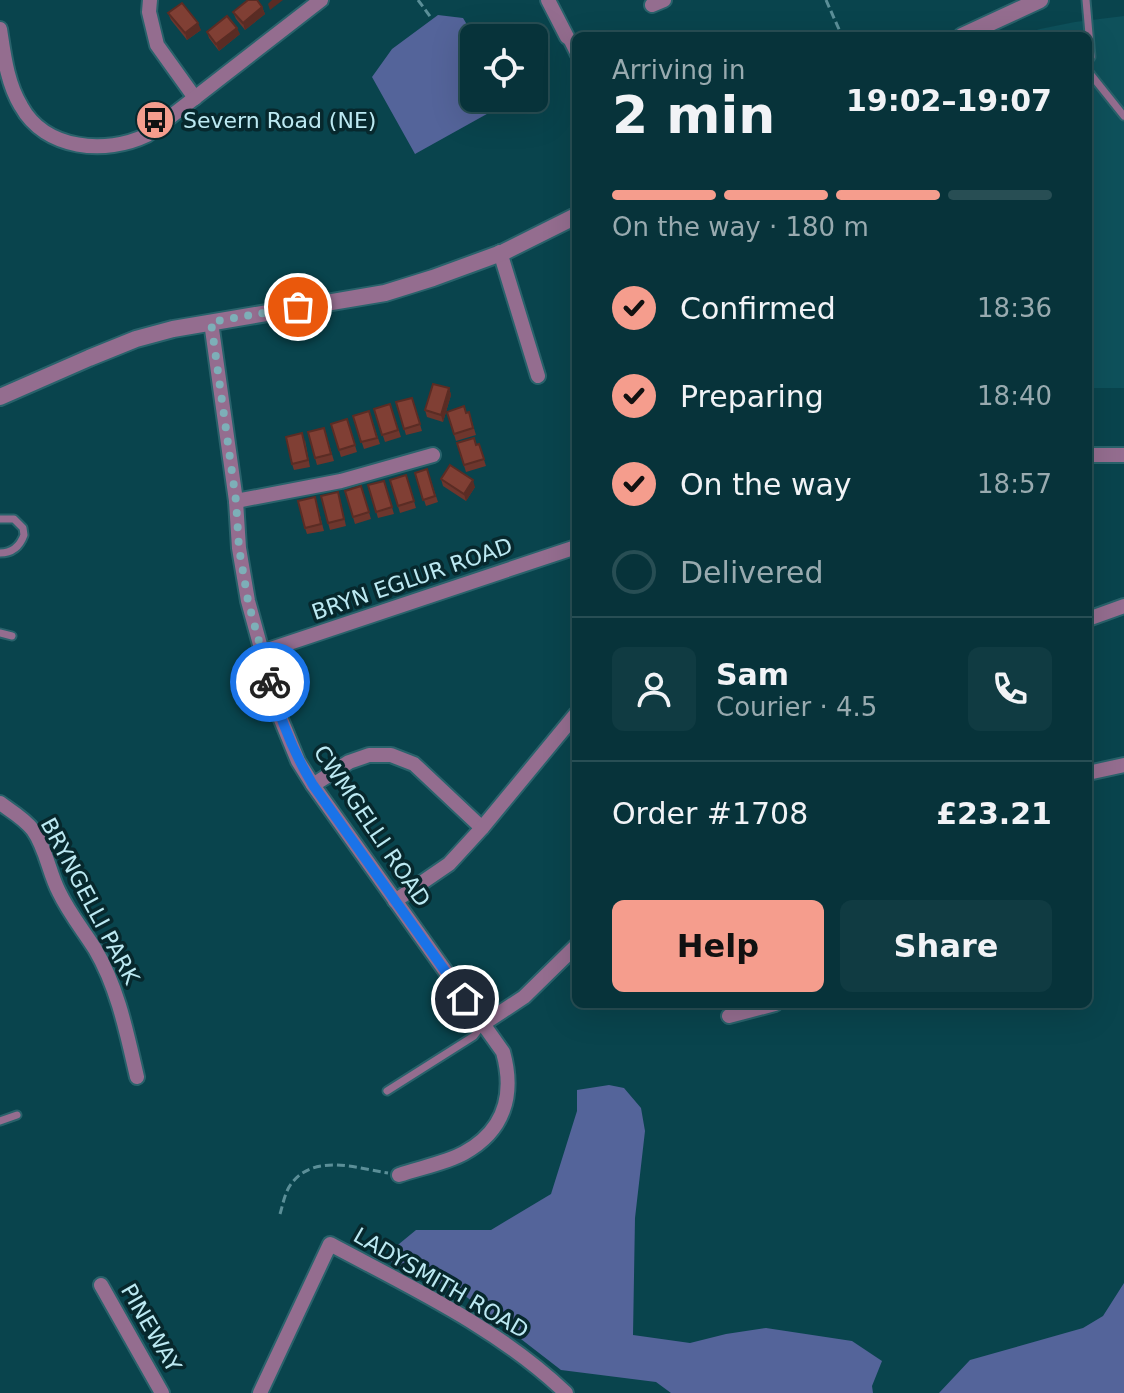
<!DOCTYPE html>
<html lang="en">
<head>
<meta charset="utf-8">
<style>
  :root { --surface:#07333a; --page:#103b42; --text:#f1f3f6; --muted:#98aaaf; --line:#284e54; --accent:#f59d8d }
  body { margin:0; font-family:"DejaVu Sans",sans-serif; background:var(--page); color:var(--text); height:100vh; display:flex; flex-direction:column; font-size:30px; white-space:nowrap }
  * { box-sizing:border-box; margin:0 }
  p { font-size:26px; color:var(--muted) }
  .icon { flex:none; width:44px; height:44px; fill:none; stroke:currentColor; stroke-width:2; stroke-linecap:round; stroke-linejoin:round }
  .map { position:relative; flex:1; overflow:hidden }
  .drawer { position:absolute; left:572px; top:32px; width:520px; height:976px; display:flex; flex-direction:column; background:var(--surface); border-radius:12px; box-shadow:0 8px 32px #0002,0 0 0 2px var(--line) }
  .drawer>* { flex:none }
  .fabs { position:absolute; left:460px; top:24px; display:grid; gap:16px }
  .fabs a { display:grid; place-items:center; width:88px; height:88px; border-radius:12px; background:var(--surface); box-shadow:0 8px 32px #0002,0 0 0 2px var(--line); font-size:40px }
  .pin { position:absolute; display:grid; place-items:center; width:68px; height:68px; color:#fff; margin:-34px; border:4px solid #fff; border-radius:50%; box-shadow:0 2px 8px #0007 }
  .courier { position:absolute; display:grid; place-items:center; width:80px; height:80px; margin:-40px; border:6px solid #1a73e8; border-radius:50%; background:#fff; color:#222; box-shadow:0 2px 10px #0007 }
  .head em { font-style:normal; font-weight:600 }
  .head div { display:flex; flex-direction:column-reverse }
  .head { display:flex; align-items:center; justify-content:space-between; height:136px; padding:0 40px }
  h1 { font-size:52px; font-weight:600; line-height:60px }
  .bar { display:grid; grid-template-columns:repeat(4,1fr); gap:12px 8px; align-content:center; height:96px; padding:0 40px }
  .bar i { height:10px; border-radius:6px; background:var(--line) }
  .bar .current { background:var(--accent) }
  .bar p { grid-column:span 4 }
  .line { display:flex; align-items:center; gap:20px; padding:0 40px; border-top:2px solid var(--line) }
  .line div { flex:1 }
  .round { display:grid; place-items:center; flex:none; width:84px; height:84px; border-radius:12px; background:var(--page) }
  ol { padding:0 40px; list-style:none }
  li { display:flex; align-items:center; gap:24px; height:88px }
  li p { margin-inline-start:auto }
  li .icon { padding:8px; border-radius:50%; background:var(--accent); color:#111; stroke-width:4 }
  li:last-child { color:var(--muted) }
  li i { width:44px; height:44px; border:4px solid var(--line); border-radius:50% }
  .action { display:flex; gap:16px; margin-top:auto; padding:16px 40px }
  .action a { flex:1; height:92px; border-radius:12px; background:var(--accent); color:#111; font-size:32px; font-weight:600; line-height:92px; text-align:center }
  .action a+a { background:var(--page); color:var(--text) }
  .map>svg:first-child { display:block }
  .built { fill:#0e515b }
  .green { fill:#54649a }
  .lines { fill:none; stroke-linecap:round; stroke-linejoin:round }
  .service-casing { stroke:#29626b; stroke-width:11 }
  .pedestrian-casing { stroke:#29626b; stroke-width:14 }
  .minor-casing { stroke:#29626b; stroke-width:18 }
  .tertiary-casing { stroke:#29626b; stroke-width:20 }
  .path { stroke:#5b8f98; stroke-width:3; stroke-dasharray:8 4; stroke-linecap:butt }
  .service { stroke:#946d8f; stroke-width:7 }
  .pedestrian { stroke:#946d8f; stroke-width:10 }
  .minor { stroke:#946d8f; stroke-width:14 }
  .tertiary { stroke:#946d8f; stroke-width:16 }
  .wall { fill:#6e362d }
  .shaded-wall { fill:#5a2c24 }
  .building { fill:#803f34; stroke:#5a2c24; stroke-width:2 }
  .done { stroke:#7dafb8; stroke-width:8; stroke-dasharray:0 14.4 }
  .route { stroke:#1a73e8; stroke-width:10 }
  .labels { text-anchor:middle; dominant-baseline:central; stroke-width:7; stroke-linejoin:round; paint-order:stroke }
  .poi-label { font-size:22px; fill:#bce9f2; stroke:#07282d; text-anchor:start }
  .street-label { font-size:22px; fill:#bce9f2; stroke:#07282d }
</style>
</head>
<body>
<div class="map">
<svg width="1124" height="1393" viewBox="0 0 1124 1393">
  <rect width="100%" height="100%" fill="#09444d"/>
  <polygon class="built" points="1124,16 1124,388 1088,388 1088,36 1017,36 1040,29 1075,22"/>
  <g class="green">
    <polygon points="438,15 463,18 475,38 474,98 507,99 503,105 415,154 372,77 392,49"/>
    <polygon points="609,1085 624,1088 641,1108 645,1131 635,1218 633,1335 690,1343 726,1334 766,1328 852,1341 882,1361 872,1386 873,1393 671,1393 656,1382 561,1370 464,1295 382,1258 416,1230 491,1230 551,1194 577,1111 577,1090"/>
    <polygon points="1124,1283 1124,1393 939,1393 970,1360 1083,1328 1103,1316"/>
  </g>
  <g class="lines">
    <defs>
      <g id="service">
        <polyline points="1086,0 1091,57 1088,61"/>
        <polyline points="1088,71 1124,116"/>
        <path d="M0,519H14L23,528L24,535C20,546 12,553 0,553"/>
        <polyline points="0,633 12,636"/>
        <polyline points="387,1091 474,1036 483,1024"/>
        <polyline points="0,1121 17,1115"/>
      </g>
      <polyline id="pedestrian" points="567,37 576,55"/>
      <g id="minor">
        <polyline points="150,0 149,12 157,45 195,98"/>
        <polyline points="548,0 567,37"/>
        <polyline points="652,5 664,0"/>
        <path d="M0,29C4,55 7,83 21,106C45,150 106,155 147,135L321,0"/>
        <polyline points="500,252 538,376"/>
        <path d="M211,322L236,501L239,548L248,601L280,717L298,761L313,785L503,1052C515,1095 504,1131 464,1153C446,1163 419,1168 399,1175"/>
        <polyline points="1088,455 1124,455"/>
        <polyline points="236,501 341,481 433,455"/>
        <polyline points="1088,619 1124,606"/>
        <polyline points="262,652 576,547"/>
        <polyline points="1088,773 1124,765"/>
        <polyline points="313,785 349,762 369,755 391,755 414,764 482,828"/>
        <path d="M0,803C11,811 25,819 33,830C46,848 49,873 59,892C69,913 83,930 95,949C118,988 127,1034 137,1077"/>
        <polyline points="395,901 449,864 482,828 576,714"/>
        <polyline points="729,1016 775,1004"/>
        <polyline points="483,1024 524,997 576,946"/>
        <polyline points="101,1285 162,1393"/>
        <path d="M260,1393L330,1244C412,1288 498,1328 566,1393"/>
      </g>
      <g id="tertiary">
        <polyline points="962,36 1040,0"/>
        <polyline points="0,397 89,358 136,339 173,329 385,293 433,278 504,252 576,216"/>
      </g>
    </defs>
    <use href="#service" class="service-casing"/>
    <use href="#pedestrian" class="pedestrian-casing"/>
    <use href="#minor" class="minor-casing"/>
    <use href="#tertiary" class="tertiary-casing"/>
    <g class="path">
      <polyline points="418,0 432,19"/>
      <polyline points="826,0 842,36"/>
      <path d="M280,1214C283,1204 285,1192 291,1184C314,1153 356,1168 388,1173"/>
    </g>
    <use href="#service" class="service"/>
    <use href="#pedestrian" class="pedestrian"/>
    <use href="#minor" class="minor"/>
    <use href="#tertiary" class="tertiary"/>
  </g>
  <g class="wall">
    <polygon points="262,7 265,14 245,30 236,19 233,12"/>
    <polygon points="168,13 201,30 187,40 171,20"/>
    <polygon points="207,32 240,34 219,51 209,38"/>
    <polygon points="449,388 451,395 443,422 427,417 425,410"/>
    <polygon points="412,398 422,431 406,435 396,402"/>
    <polygon points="390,404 401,437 385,442 374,409"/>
    <polygon points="369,411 380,444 364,449 353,416"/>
    <polygon points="447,412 469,412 476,435 456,441"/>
    <polygon points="347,419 357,452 341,457 331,424"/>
    <polygon points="326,434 334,461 317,465 315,458"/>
    <polygon points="305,440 310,467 294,470 292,464"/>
    <polygon points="457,443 479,444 486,466 466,472"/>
    <polygon points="427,469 438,502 426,506 415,473"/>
    <polygon points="406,475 416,508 400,513 390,480"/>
    <polygon points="441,479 475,487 466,501 443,486"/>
    <polygon points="384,481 394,514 378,518 368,485"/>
    <polygon points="361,486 371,519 355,524 345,491"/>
    <polygon points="340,499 346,526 330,530 328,523"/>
    <polygon points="317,504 324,531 307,534 305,528"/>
  </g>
  <g class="shaded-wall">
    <polygon points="272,0 283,0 270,10 268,4"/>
    <polygon points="262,7 265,14 245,30 243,23"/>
    <polygon points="198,23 201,30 187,40 185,33"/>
    <polygon points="237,28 240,34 219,51 216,44"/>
    <polygon points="449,388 451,395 443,422 441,415"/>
    <polygon points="473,480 475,487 466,501 464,494"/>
  </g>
  <g class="building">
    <polygon points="248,0 257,0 262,7 243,23 233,12"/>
    <polygon points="182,3 198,23 185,33 168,13"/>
    <polygon points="227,16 237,28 216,44 207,32"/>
    <polygon points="433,384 449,388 441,415 425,410"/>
    <polygon points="412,398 420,424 404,429 396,402"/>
    <polygon points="390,404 398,430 382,435 374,409"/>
    <polygon points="464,406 466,413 469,412 473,428 454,434 447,412"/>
    <polygon points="369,411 377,438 361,442 353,416"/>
    <polygon points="347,419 355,445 339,450 331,424"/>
    <polygon points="324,428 331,454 315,458 308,432"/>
    <polygon points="302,433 308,460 292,464 286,437"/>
    <polygon points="474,438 476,445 479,444 484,459 464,465 457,443"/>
    <polygon points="450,465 473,480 464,494 441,479"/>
    <polygon points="427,469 435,496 423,500 415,473"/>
    <polygon points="406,475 414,501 398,506 390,480"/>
    <polygon points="384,481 392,507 376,512 368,485"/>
    <polygon points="361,486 369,512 353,517 345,491"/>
    <polygon points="338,492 344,519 328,523 321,496"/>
    <polygon points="315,497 321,524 305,528 298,501"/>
  </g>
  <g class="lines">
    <polyline class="done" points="270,682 248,601 239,548 236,501 211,322 298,307"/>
    <path class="route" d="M270,682C280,719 293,752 313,785L465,999"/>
  </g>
  <defs>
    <symbol id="bus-disc" viewBox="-11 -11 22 22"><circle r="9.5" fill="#f59d8d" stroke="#07282d"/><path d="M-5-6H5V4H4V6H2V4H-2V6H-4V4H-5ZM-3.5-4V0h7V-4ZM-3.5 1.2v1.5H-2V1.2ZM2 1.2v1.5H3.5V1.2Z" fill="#111"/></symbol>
  </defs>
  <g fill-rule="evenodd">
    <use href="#bus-disc" x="133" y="98" width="44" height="44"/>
  </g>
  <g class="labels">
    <g class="poi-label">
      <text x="183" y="120">Severn Road (NE)</text>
    </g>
    <g class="street-label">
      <text transform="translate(412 579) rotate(-19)">BRYN EGLUR ROAD</text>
      <text transform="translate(372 826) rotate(56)">CWMGELLI ROAD</text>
      <text transform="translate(90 901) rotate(62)">BRYNGELLI PARK</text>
      <text transform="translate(441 1283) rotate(30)">LADYSMITH ROAD</text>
      <text transform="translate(151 1328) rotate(60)">PINEWAY</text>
    </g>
  </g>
</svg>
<div class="fabs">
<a><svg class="icon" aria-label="locate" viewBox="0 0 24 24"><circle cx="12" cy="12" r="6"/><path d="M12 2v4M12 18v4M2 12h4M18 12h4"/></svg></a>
</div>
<div class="pin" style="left:298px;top:307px;background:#ea580c"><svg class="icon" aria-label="bag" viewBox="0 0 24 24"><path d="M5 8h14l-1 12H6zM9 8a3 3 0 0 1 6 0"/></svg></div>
<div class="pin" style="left:465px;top:999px;background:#1f2937"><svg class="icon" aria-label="home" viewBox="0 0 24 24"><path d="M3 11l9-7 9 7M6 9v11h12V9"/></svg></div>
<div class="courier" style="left:270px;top:682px"><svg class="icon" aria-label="bike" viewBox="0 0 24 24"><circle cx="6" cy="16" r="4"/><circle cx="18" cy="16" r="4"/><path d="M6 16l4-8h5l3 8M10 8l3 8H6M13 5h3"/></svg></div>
<section class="drawer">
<div class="head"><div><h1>2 min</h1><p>Arriving in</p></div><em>19:02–19:07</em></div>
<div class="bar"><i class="current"></i><i class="current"></i><i class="current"></i><i></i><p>On the way · 180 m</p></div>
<ol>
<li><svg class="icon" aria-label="check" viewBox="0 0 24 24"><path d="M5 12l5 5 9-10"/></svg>Confirmed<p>18:36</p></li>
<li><svg class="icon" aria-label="check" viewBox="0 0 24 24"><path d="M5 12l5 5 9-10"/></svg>Preparing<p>18:40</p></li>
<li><svg class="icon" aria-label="check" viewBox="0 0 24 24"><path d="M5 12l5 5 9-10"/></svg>On the way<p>18:57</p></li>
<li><i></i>Delivered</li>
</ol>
<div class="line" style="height:144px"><a class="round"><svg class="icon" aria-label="person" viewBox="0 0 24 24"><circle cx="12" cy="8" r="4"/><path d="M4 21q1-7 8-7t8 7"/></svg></a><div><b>Sam</b><p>Courier · 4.5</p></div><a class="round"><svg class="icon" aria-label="phone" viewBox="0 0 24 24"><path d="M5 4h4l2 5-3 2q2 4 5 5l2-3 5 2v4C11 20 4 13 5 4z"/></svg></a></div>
<div class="line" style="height:104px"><div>Order #1708</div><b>£23.21</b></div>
<div class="action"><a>Help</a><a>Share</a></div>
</section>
</div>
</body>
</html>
